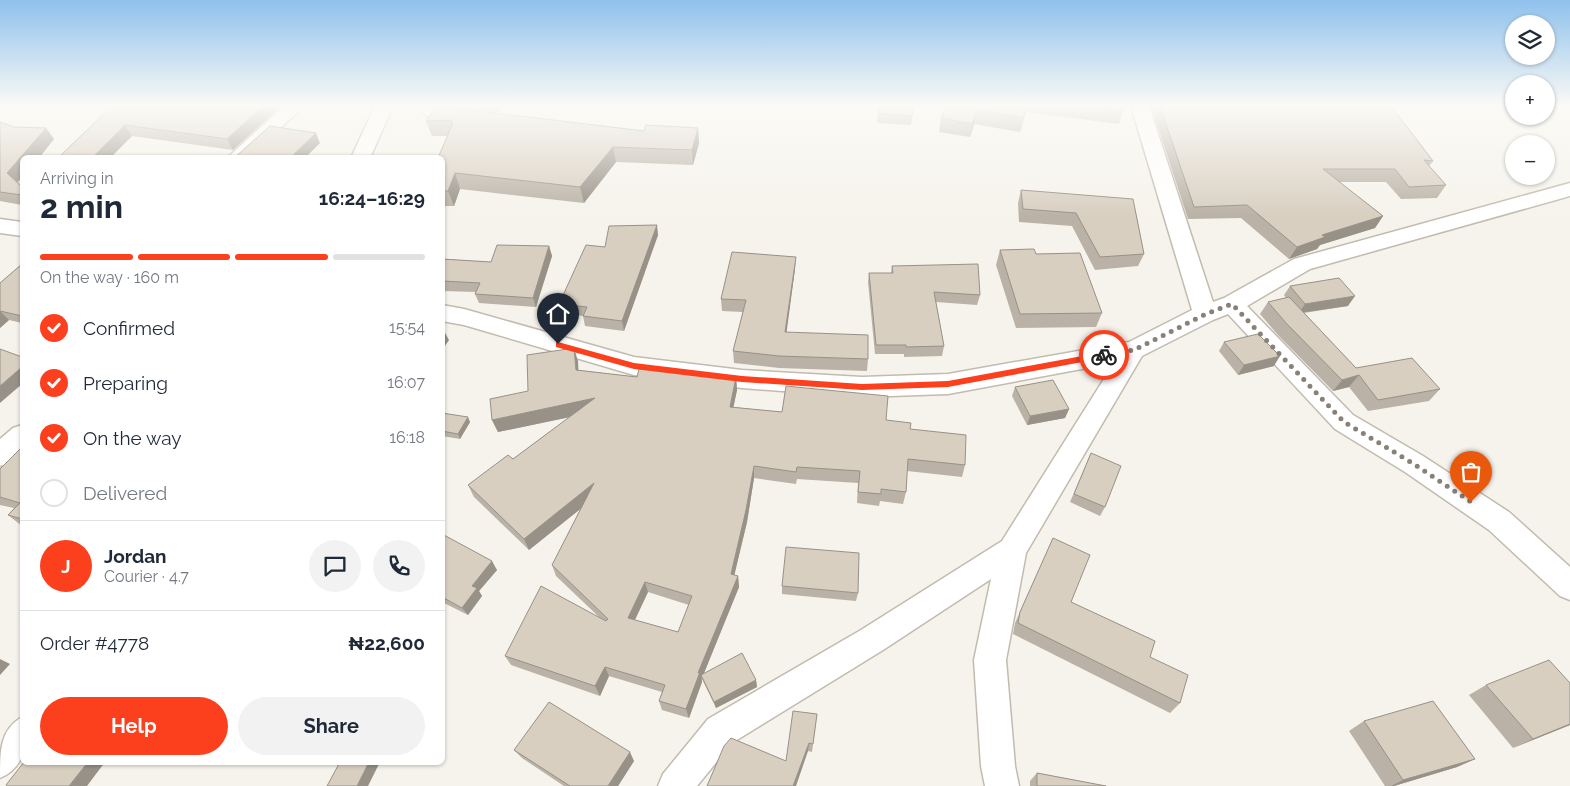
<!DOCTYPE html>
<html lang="en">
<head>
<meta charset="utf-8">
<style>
  :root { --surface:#fff; --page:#f2f2f3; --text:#1f2937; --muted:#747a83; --line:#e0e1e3; --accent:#fc3f1d }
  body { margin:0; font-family:Raleway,sans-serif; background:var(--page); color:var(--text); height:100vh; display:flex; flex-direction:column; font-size:19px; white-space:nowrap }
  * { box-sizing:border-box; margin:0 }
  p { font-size:16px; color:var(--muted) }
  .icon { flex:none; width:28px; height:28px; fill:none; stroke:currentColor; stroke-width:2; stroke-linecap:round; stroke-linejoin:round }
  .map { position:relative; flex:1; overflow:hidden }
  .panel { position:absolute; left:20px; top:155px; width:425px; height:610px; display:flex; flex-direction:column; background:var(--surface); border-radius:8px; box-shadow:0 1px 4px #0004 }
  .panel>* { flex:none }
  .buttons { position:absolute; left:1505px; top:15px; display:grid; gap:10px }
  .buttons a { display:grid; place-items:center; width:50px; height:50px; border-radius:50%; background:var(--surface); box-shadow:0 1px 4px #0004; font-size:25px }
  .pin { position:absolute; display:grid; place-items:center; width:42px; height:42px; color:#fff; margin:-51px -21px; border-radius:50% 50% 50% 0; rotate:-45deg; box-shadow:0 0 5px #0007 }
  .pin .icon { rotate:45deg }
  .courier { position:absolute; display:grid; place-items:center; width:50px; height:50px; margin:-25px; border:4px solid #fc3f1d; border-radius:50%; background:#fff; color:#222; box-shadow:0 1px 6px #0007 }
  .head em { font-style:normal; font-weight:700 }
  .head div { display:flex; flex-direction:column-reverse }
  .head { display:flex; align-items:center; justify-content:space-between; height:85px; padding:0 20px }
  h1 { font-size:32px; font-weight:700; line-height:38px }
  .bar { display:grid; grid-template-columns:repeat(4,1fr); gap:8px 5px; align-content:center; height:60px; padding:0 20px }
  .bar i { height:6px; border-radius:4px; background:var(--line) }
  .bar .on { background:var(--accent) }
  .bar p { grid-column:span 4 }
  .line { display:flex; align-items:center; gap:12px; padding:0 20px; border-top:1px solid var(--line) }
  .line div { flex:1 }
  .round { display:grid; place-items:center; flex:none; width:52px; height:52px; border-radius:26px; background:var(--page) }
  ol { padding:0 20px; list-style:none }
  li { display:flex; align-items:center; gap:15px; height:55px }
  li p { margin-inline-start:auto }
  li .icon { padding:5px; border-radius:50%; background:var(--accent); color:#fff; stroke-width:4 }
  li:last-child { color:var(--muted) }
  li i { width:28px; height:28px; border:2px solid var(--line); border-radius:50% }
  .cta { display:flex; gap:10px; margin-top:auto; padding:10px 20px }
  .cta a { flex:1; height:58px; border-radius:30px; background:var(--accent); color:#fff; font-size:20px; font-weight:700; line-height:58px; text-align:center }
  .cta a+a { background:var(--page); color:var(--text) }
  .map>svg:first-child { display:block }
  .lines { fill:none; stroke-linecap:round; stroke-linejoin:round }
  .street-casing { stroke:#c2bbae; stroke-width:3 }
  .street { fill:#fff; fill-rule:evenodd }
  .wall { fill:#bab2a6; fill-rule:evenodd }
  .shaded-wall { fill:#979187 }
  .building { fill:#d8cfc1; stroke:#979187; fill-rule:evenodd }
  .route { fill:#fc3f1d }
  .done { stroke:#878178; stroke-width:5; stroke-dasharray:0 9 }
</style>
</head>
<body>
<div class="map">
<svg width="1570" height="786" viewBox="0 0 1570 786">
  <rect width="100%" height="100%" fill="#f6f3ec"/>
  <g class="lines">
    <defs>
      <g id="street">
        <polygon points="284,106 304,106 248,158 227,158"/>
        <polygon points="375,106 393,106 370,158 351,158"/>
        <path d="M416,106H438L444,110L471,113L473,117L471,121C453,125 427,122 416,106Z"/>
        <polygon points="1131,106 1149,106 1213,302 1224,298 1294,259 1570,183 1570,196 1310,269 1247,306 1353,415 1423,456 1509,512 1570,567 1570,600 1560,596 1489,530 1405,472 1335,429 1228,314 1213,320 1142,356 1026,553 1006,660 1015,766 1019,786 985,786 981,766 974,660 991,579 883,650 732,743 697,786 658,786 663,774 708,719 861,630 1002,541 1114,363 948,394 862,397 742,388 634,375 464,325 442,321 442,305 464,309 634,357 742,370 862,377 948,374 1129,342 1192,310"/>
        <polygon points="0,219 22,222 22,236 0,233"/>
        <polygon points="22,425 22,450 9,463 0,466 0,439 13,428"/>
        <path d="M22,717C26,744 27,766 0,778C0,750 0,730 22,717Z"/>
      </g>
    </defs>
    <use href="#street" class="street-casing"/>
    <use href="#street" class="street"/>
  </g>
  <g class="wall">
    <polygon points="112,106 278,106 279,108 233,150 132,136 110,158 58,158"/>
    <polygon points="449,106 502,106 499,112 450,109"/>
    <polygon points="914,106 911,125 877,123 878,113"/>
    <polygon points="946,106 1123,106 1123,111 1119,124 1026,112 1020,132 974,124 970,137 939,132 941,118"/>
    <polygon points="1151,106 1391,106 1433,161 1429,166 1446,185 1437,198 1401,199 1386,182 1339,182 1383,216 1375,228 1320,245 1317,249 1289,259 1241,218 1188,219"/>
    <polygon points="435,108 644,131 698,128 699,143 693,165 616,162 584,203 460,189 454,206 442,206 442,158 448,136 432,136 426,121"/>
    <polygon points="0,122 14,127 46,128 54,139 18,182 22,187 22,205 0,201"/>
    <polygon points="1021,190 1133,199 1144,254 1138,266 1095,270 1072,226 1019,222 1018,203"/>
    <polygon points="658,235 624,331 585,326 583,316 562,313 559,304 605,247"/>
    <polygon points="549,246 552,256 536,307 479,303 475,294 476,292 442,291 442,259 491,262"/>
    <polygon points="1000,250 1036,254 1102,313 1096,327 1016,328 996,265"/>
    <polygon points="22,264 22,323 9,320 0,328 0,283"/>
    <polygon points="892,266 980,295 977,305 936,302 944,346 942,356 904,357 904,354 875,354 868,282 869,273 891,273"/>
    <polygon points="795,269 786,332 868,359 867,371 779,368 734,363 733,351 743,312 722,311 721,299"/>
    <polygon points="1290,286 1348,306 1304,313 1356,368 1440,389 1429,401 1368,411 1349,387 1333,391 1278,335 1260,314 1268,302 1286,298 1284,295"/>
    <polygon points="1224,342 1274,366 1238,375 1219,351"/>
    <path d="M578,361V370L637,377H736L737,390L733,407L782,412L886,420L910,429L965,465L962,477L907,471L906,492L903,504L880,501L879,506L857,503L858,483L797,479L796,484L754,478L747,522L734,575L738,576L739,587L704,673L756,680L757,687L716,708L702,679V682L689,718L662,710L659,701L662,692L609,676L600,696L511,665L505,656L599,617L556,576L552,565L581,508L529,550L474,497L468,485L513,459L570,417L498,432L492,420L528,391ZM648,592L689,605L678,632L635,620Z"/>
    <polygon points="1015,387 1069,409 1065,418 1027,425 1012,396"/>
    <polygon points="442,413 470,422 460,439 442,436"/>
    <polygon points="22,447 22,526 8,515 14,508 0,505 0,469"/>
    <polygon points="1091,453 1105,507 1100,516 1070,502"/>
    <polygon points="442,534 497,570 479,591 482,596 468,615 442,602"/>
    <polygon points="1053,538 1071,602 1180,703 1170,713 1013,634 1015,623"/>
    <polygon points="782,586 858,593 856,601 782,594"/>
    <polygon points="1570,683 1570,725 1513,748 1469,695 1486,685"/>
    <polygon points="817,714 812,752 808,751 786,761"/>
    <polygon points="1364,721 1475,759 1457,767 1394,786 1385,786 1349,731"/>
    <polygon points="514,750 634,761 618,786 564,786 522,758"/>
    <polygon points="1037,773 1106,786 1030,786 1030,781"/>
  </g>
  <g class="shaded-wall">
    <polygon points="263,106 278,106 279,108 233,150 227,139"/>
    <polygon points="497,106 502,106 499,112"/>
    <polygon points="1027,106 1020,132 1023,118"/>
    <polygon points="977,110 974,124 970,137 972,124"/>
    <polygon points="125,125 132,136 110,158 92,158"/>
    <polygon points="46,128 54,139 39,158 22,158 22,177 16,184 7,173"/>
    <polygon points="698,128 699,143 693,165 692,150"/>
    <polygon points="316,133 320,143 305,158 290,158"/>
    <polygon points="613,147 616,162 584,203 580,187"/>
    <polygon points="455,173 460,189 454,206 448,191"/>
    <polygon points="1383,216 1375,228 1320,245 1317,249 1289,259 1297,247 1322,235"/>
    <polygon points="657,225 658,235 624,331 622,321"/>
    <polygon points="549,246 552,256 536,307 533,298"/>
    <polygon points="796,257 795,269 785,344 785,332"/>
    <polygon points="1355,296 1348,306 1299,313 1305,304"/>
    <polygon points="0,311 9,320 0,328"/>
    <polygon points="444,331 449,340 442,350 442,334"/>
    <polygon points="574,348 578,361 579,383 576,370"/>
    <polygon points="1280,356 1274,366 1238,375 1244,365"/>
    <polygon points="22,367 22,384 0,403 0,386"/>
    <polygon points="1359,375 1349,387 1333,391 1342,380"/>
    <polygon points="736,377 737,390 731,419 730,407"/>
    <polygon points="595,398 599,411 498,432 492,420"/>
    <polygon points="1069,409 1065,418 1027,425 1030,416"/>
    <polygon points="468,417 470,422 460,439 458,434"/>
    <polygon points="754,466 754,478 747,522 732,585 731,574"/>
    <polygon points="594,483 598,495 529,550 524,539"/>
    <polygon points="492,561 497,570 479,591 482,596 468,615 462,608 472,586"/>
    <polygon points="738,576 739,587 702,678 701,675 702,682 689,718 686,709 698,673"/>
    <polygon points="645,582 648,592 631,628 628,618"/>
    <polygon points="0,659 10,664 0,675"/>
    <polygon points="605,667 609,676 600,696 595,686"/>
    <polygon points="756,680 757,687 716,708 714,702"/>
    <polygon points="1570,724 1570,725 1513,748 1533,739"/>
    <polygon points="809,743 808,751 796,786 793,786"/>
    <polygon points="630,752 634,761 618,786 608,786"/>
    <polygon points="1475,759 1457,767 1394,786 1391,786 1403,780"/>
    <polygon points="88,762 105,762 87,786 69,786"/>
    <polygon points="369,762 380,762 368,786 357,786"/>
  </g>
  <g class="building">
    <polygon points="112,106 263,106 227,139 125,125 92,158 58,158"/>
    <polygon points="881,106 914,106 912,116 878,113"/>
    <polygon points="946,106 1027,106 1023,118 977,110 972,124 941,118"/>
    <polygon points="1088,106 1123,106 1123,111"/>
    <polygon points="1160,106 1391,106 1433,161 1424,160 1446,185 1409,187 1395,169 1323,169 1383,216 1322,235 1325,237 1297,247 1247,205 1194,207"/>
    <polygon points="435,108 496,113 644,131 646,125 698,128 692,150 613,147 580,187 455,173 448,191 442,191 442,158 438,158 453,123 451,123 452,120 426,121"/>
    <polygon points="0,122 14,127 46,128 7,173 22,187 22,195 0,192"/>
    <polygon points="270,126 316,133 290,158 234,158"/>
    <polygon points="1021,190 1133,199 1144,254 1100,257 1076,213 1023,209"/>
    <polygon points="657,225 622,321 583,316 587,307 559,304 586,245 605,247 609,226"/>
    <polygon points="497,245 549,246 533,298 475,294 480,283 442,281 442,259 491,262"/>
    <polygon points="1034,249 1036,254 1080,253 1102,313 1020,314 1000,250"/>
    <polygon points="732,252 796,257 785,332 868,335 868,359 779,356 733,351 746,300 721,299"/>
    <polygon points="22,264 22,316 0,311 0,283"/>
    <polygon points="978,264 980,295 934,292 944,346 906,347 906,345 876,345 869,273 893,273 892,266"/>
    <polygon points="1339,278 1355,296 1305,304 1290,286"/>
    <polygon points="1289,297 1356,368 1412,358 1440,389 1378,400 1359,375 1342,380 1286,323 1268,302"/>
    <polygon points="1258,334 1280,356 1244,365 1224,342"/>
    <path d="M574,348L576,370L637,377L640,365L736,377L730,407L782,412L786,386L888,396L886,420L911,423L910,429L966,435L965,465L908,459L906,492L881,489V494L858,492L860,471L797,467L796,472L754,466L746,510L731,574L738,576L698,673L700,672L686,709L659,701L665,685L605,667L595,686L505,656L541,586L606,621L608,619L552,565L594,483L524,539L468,485L508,455L513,459L595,398L492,420L490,399L528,391L527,355ZM645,582L692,596L678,632L628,618Z"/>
    <polygon points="0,349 22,357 22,367 0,386"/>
    <polygon points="1053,380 1069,409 1030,416 1015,387"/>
    <polygon points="442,413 468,417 458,434 442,431"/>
    <polygon points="22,447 22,519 8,515 20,503 0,497 0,469"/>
    <polygon points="1091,453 1121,466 1105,507 1074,494"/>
    <polygon points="442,534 492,561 472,586 477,588 462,608 442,597"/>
    <polygon points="1053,538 1090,555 1071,602 1155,641 1150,657 1188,675 1180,703 1018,623 1020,612"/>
    <polygon points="786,547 859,553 858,593 782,586"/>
    <polygon points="742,653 756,680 714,702 701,675"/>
    <polygon points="1549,660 1570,683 1570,724 1533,739 1486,685"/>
    <polygon points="1433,701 1475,759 1403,780 1364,721"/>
    <polygon points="549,702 630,752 608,786 570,786 514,750"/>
    <polygon points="793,711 817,714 813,744 809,743 793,786 707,786 724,746 731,738 786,761"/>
    <polygon points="24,762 88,762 69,786 8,786 6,785"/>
    <polygon points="340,762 369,762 357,786 327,786"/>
    <polygon points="1037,773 1106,786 1037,786"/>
  </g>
  <linearGradient id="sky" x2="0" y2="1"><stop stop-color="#8fc1ec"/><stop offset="0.49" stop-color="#fbfaf6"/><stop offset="1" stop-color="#fbfaf6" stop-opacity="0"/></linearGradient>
  <rect width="1570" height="216" fill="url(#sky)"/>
  <polygon class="route" points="556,342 558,342 634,363 742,376 862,384 948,381 1104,352 1108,355 1104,358 948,387 862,390 742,382 634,369 556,347"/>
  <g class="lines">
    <polyline class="done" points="1104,355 1134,350 1206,314 1232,304 1344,422 1414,464 1471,502"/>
  </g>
</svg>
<div class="buttons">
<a><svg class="icon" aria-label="layers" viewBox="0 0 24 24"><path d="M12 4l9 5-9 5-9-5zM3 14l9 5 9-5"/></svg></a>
<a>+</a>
<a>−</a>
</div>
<div class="pin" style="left:1471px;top:502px;background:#ea580c"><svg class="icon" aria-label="bag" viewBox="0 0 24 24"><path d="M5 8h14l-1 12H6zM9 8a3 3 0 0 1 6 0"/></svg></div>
<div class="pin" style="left:558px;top:344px;background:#1f2937"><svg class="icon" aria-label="home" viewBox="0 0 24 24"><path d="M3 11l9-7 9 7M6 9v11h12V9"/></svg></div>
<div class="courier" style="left:1104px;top:355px"><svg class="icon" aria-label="bike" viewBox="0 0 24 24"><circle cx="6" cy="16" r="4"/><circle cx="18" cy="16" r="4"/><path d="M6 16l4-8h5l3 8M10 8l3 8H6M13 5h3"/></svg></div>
<section class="panel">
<div class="head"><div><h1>2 min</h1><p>Arriving in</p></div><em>16:24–16:29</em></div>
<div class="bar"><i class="on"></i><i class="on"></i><i class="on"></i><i></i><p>On the way · 160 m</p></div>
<ol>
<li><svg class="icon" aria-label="check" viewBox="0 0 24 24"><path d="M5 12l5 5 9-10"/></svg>Confirmed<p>15:54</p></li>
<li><svg class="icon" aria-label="check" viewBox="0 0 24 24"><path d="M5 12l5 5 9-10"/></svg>Preparing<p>16:07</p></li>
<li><svg class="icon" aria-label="check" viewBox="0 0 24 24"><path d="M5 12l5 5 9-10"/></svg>On the way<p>16:18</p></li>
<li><i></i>Delivered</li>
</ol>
<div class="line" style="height:90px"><b class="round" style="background:var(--accent);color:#fff">J</b><div><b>Jordan</b><p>Courier · 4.7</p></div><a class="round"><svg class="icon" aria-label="chat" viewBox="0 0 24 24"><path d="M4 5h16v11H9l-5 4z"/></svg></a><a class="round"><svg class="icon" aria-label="phone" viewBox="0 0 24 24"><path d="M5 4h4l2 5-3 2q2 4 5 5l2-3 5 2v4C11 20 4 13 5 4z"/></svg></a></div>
<div class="line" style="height:65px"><div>Order #4778</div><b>₦22,600</b></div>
<div class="cta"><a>Help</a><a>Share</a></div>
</section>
</div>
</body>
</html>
